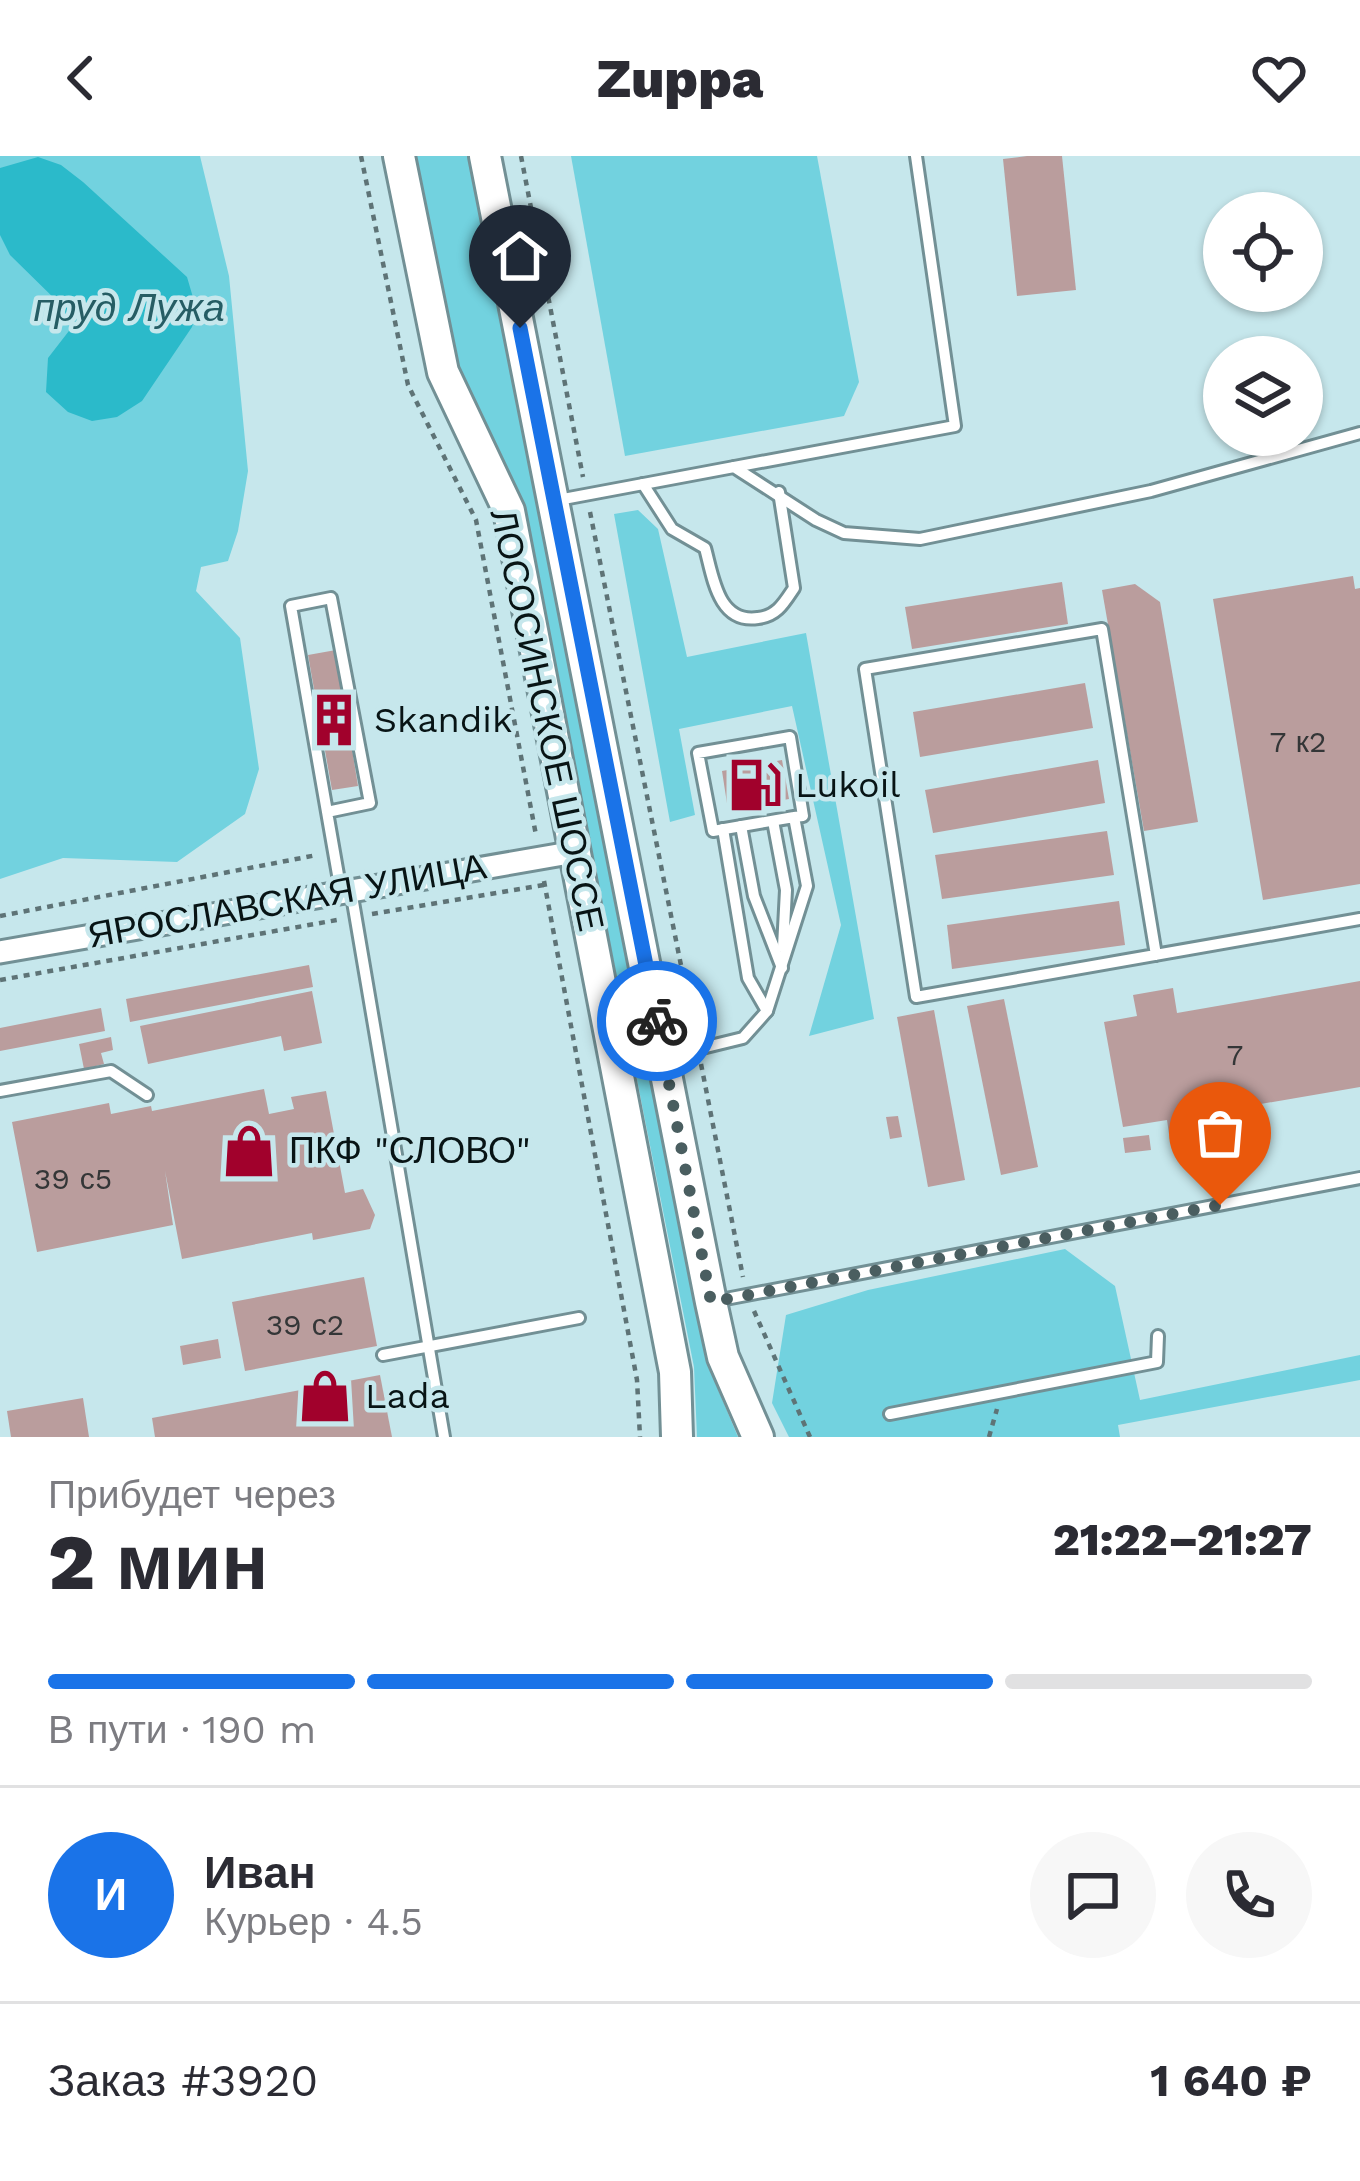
<!DOCTYPE html>
<html lang="ru">
<head>
<meta charset="utf-8">
<style>
  :root { --surface:#fff; --page:#f7f7f7; --text:#2b2b33; --muted:#7c7c81; --line:#e1e1e2; --accent:#1a73e8 }
  body { margin:0; font-family:"Work Sans",sans-serif; background:var(--page); color:var(--text); height:100vh; display:flex; flex-direction:column; font-size:45px; white-space:nowrap }
  * { box-sizing:border-box; margin:0 }
  p { font-size:39px; color:var(--muted) }
  .icon { flex:none; width:66px; height:66px; fill:none; stroke:currentColor; stroke-width:2; stroke-linecap:round; stroke-linejoin:round }
  .map { position:relative; height:1281px; overflow:hidden }
  .sheet { display:flex; flex-direction:column; background:var(--surface); flex:1 }
  .sheet>* { flex:none }
  .fabs { position:absolute; left:1203px; top:36px; display:grid; gap:24px }
  .fabs a { display:grid; place-items:center; width:120px; height:120px; border-radius:50%; background:var(--surface); box-shadow:0 3px 9px #0004; font-size:60px }
  .pin { position:absolute; display:grid; place-items:center; width:102px; height:102px; color:#fff; margin:-123px -51px; border-radius:50% 50% 50% 0; rotate:-45deg; box-shadow:0 0 12px #0007 }
  .pin .icon { rotate:45deg }
  .courier { position:absolute; display:grid; place-items:center; width:120px; height:120px; margin:-60px; border:9px solid #1a73e8; border-radius:50%; background:#fff; color:#222; box-shadow:0 3px 15px #0007 }
  .overview em { font-style:normal; font-weight:800 }
  .overview div { display:flex; flex-direction:column-reverse }
  .overview { display:flex; align-items:center; justify-content:space-between; height:204px; padding:0 48px }
  h1 { font-size:78px; font-weight:800; line-height:90px }
  .bar { display:grid; grid-template-columns:repeat(4,1fr); gap:18px 12px; align-content:center; height:144px; padding:0 48px }
  .bar i { height:15px; border-radius:9px; background:var(--line) }
  .bar .active { background:var(--accent) }
  .bar p { grid-column:span 4 }
  .line { display:flex; align-items:center; gap:30px; padding:0 48px; border-top:3px solid var(--line) }
  .line div { flex:1 }
  .round { display:grid; place-items:center; flex:none; width:126px; height:126px; border-radius:63px; background:var(--page) }
  header { display:flex; justify-content:space-between; align-items:center; height:156px; padding:0 48px; background:var(--surface); font-size:54px; font-weight:800 }
  .map>svg:first-child { display:block }
  .green { fill:#72d2df }
  .water { fill:#2bbaca }
  .building { fill:#ba9d9d }
  .lines { fill:none; stroke-linecap:round; stroke-linejoin:round }
  .lane-casing { stroke:#729095; stroke-width:16 }
  .street-casing { stroke:#729095; stroke-width:27 }
  .secondary-casing { stroke:#729095; stroke-width:36 }
  .path { stroke:#5e7376; stroke-width:4.5; stroke-dasharray:6 6; stroke-linecap:butt }
  .lane { stroke:#fff; stroke-width:10 }
  .street { stroke:#fff; stroke-width:21 }
  .secondary { stroke:#fff; stroke-width:30 }
  .done { stroke:#4a5e60; stroke-width:12; stroke-dasharray:0 21.6 }
  .route { stroke:#1a73e8; stroke-width:15 }
  .labels { text-anchor:middle; dominant-baseline:central; stroke-width:9; stroke-linejoin:round; paint-order:stroke }
  .number-label { font-size:30px; fill:#343637 }
  .poi-label { font-size:36px; fill:#081415; stroke:#c6e7ec; text-anchor:start }
  .street-label { font-size:36px; fill:#081415; stroke:#c6e7ec }
  .water-label { font-size:39px; font-style:italic; fill:#265d64; stroke:#c6e7ec }
</style>
</head>
<body>
<header><svg class="icon" aria-label="back" viewBox="0 0 24 24"><path d="M15 5l-7 7 7 7"/></svg>Zuppa<svg class="icon" aria-label="heart" viewBox="0 0 24 24"><path d="M12 20l-8-8c-3-5 5-10 8-4 3-6 11-1 8 4z"/></svg></header>
<div class="map">
<svg width="1360" height="1281" viewBox="0 0 1360 1281">
  <rect width="100%" height="100%" fill="#c6e7ec"/>
  <g class="green">
    <polygon points="0,0 200,0 229,120 248,315 238,375 228,405 201,411 196,435 240,482 259,613 245,658 177,706 63,702 0,723"/>
    <polygon points="413,0 474,0 707,1207 738,1281 697,1281 694,1211 523,349 457,208"/>
    <polygon points="571,0 817,0 859,226 844,260 625,300"/>
    <polygon points="638,354 658,373 687,501 806,477 874,863 809,880 841,769 792,550 679,573 695,659 670,666 614,358"/>
    <polygon points="1065,1093 1115,1130 1140,1244 1360,1199 1360,1224 1118,1269 1120,1281 789,1281 772,1247 786,1159 868,1134"/>
  </g>
  <polygon class="water" points="38,1 61,9 83,26 187,121 197,155 192,171 142,245 117,261 92,265 68,256 46,236 48,202 72,171 63,151 10,99 0,79 0,12"/>
  <g class="building">
    <polygon points="1027,0 1062,0 1076,134 1017,140 1003,3"/>
    <polygon points="1353,420 1355,433 1360,432 1360,728 1263,744 1213,443"/>
    <polygon points="1062,426 1068,468 912,493 905,451"/>
    <polygon points="1135,428 1160,446 1198,666 1144,675 1102,434"/>
    <polygon points="336,494 358,630 332,634 308,499"/>
    <polygon points="1085,527 1093,572 920,601 913,556"/>
    <polygon points="782,604 789,643 728,654 722,615"/>
    <polygon points="1098,604 1105,647 933,677 925,634"/>
    <polygon points="1107,675 1114,719 942,743 935,699"/>
    <polygon points="1119,745 1125,789 952,813 947,769"/>
    <polygon points="309,809 313,831 130,866 126,843"/>
    <polygon points="1360,825 1360,931 1197,959 1199,973 1169,978 1167,964 1123,971 1104,866 1137,860 1133,839 1173,832 1177,857"/>
    <polygon points="312,835 322,887 284,895 281,880 148,908 140,870"/>
    <polygon points="1004,843 1038,1011 1001,1019 967,850"/>
    <polygon points="101,852 105,875 0,895 0,872"/>
    <polygon points="934,854 965,1024 928,1031 897,861"/>
    <polygon points="111,881 113,894 101,897 104,908 84,913 79,888"/>
    <polygon points="264,933 269,958 294,953 291,941 326,935 345,1037 363,1033 375,1059 370,1073 313,1084 312,1077 182,1103 165,1015 173,1069 37,1096 12,966 109,947 111,958 151,950 152,955"/>
    <polygon points="898,960 902,981 890,983 886,961"/>
    <polygon points="1149,979 1151,994 1125,997 1123,982"/>
    <polygon points="364,1121 377,1190 245,1215 232,1146"/>
    <polygon points="218,1183 221,1202 183,1209 180,1190"/>
    <polygon points="380,1219 392,1281 155,1281 152,1262"/>
    <polygon points="83,1242 89,1281 11,1281 7,1255"/>
  </g>
  <g class="lines">
    <defs>
      <g id="lane">
        <polyline points="734,311 955,270 916,0"/>
        <path d="M643,328L672,373L705,392C713,421 718,468 758,462C777,460 784,447 794,432L779,336"/>
        <polyline points="558,344 734,311 816,364 844,377 920,383 1151,335 1360,277"/>
        <polyline points="327,656 370,647 331,442 291,450 341,736"/>
        <polyline points="773,665 786,734 783,791"/>
        <polyline points="741,670 754,740 782,812"/>
        <polyline points="723,673 748,822 767,855"/>
        <polyline points="351,734 444,1281"/>
        <polyline points="1156,799 1102,473 865,513 916,841 1360,763"/>
        <polyline points="665,901 743,882 767,855 807,730 794,661 803,660 790,581 698,597 713,675 794,661"/>
        <polyline points="0,935 111,915 147,939"/>
        <polyline points="715,1145 1360,1022"/>
        <polyline points="383,1199 579,1162"/>
        <polyline points="890,1258 1157,1206 1158,1180"/>
      </g>
      <polyline id="street" points="0,796 575,696"/>
      <g id="secondary">
        <polyline points="399,0 443,216 509,355 675,1216 677,1281"/>
        <polyline points="485,0 711,1146 723,1201 758,1281"/>
      </g>
    </defs>
    <use href="#lane" class="lane-casing"/>
    <use href="#street" class="street-casing"/>
    <use href="#secondary" class="secondary-casing"/>
    <g class="path">
      <polyline points="361,0 408,229 476,364 536,679"/>
      <polyline points="521,0 583,321"/>
      <polyline points="590,356 694,874"/>
      <polyline points="544,725 637,1224 640,1281"/>
      <polyline points="372,758 544,729"/>
      <polyline points="0,760 317,699"/>
      <polyline points="0,824 337,764"/>
      <polyline points="701,908 743,1121"/>
      <polyline points="754,1155 810,1281"/>
      <polyline points="989,1281 997,1253"/>
    </g>
    <use href="#lane" class="lane"/>
    <use href="#street" class="street"/>
    <use href="#secondary" class="secondary"/>
  </g>
  <g class="lines">
    <polyline class="done" points="657,865 711,1146 1220,1049"/>
    <polyline class="route" points="520,172 657,865"/>
  </g>
  <defs>
    <symbol id="building-bare" viewBox="-9 -9 18 18"><path d="M-4-6H4V6H1V3H-1V6H-4ZM-2.5-4.3h1.7v1.8h-1.7ZM.8-4.3h1.7v1.8H.8ZM-2.5-1h1.7V.8h-1.7ZM.8-1h1.7V.8H.8Z" fill="#a1012c" stroke="#c6e7ec" stroke-width="2.5" paint-order="stroke"/></symbol>
    <symbol id="fuel-bare" viewBox="-9 -9 18 18"><path d="M-5.5-6h7V0h2V4h1.3V-2.5L3-4.5l.8-.8L6-3V5H2.5V1h-1V6h-7ZM-4.2-4.7v3.2H.2V-4.7Z" fill="#a1012c" stroke="#c6e7ec" stroke-width="2.5" paint-order="stroke"/></symbol>
    <symbol id="shop-bare" viewBox="-9 -9 18 18"><path d="M-5-2.5h2.3a2.7 3.5 0 0 1 5.4 0H5L5.5 6h-11ZM-1.5-2.5h3a1.5 2.3 0 0 0-3 0Z" fill="#a1012c" stroke="#c6e7ec" stroke-width="2.5" paint-order="stroke"/></symbol>
  </defs>
  <g fill-rule="evenodd">
    <use href="#building-bare" x="296" y="526" width="76" height="76"/>
    <use href="#fuel-bare" x="717" y="591" width="76" height="76"/>
    <use href="#shop-bare" x="211" y="957" width="76" height="76"/>
    <use href="#shop-bare" x="287" y="1202" width="76" height="76"/>
  </g>
  <g class="labels">
    <g class="number-label">
      <text x="1298" y="585">7 к2</text>
      <text x="1235" y="898">7</text>
      <text x="73" y="1022">39 с5</text>
      <text x="305" y="1168">39 с2</text>
    </g>
    <g class="poi-label">
      <text x="374" y="564">Skandik</text>
      <text x="795" y="629">Lukoil</text>
      <text x="289" y="995">ПКФ "СЛОВО"</text>
      <text x="365" y="1240">Lada</text>
    </g>
    <g class="street-label">
      <text transform="translate(547 564) rotate(78)">ЛОСОСИНСКОЕ ШОССЕ</text>
      <text transform="translate(287 745) rotate(-10)">ЯРОСЛАВСКАЯ УЛИЦА</text>
    </g>
    <g class="water-label">
      <text x="129" y="151">пруд Лужа</text>
    </g>
  </g>
</svg>
<div class="fabs">
<a><svg class="icon" aria-label="locate" viewBox="0 0 24 24"><circle cx="12" cy="12" r="6"/><path d="M12 2v4M12 18v4M2 12h4M18 12h4"/></svg></a>
<a><svg class="icon" aria-label="layers" viewBox="0 0 24 24"><path d="M12 4l9 5-9 5-9-5zM3 14l9 5 9-5"/></svg></a>
</div>
<div class="pin" style="left:1220px;top:1049px;background:#ea580c"><svg class="icon" aria-label="bag" viewBox="0 0 24 24"><path d="M5 8h14l-1 12H6zM9 8a3 3 0 0 1 6 0"/></svg></div>
<div class="pin" style="left:520px;top:172px;background:#1f2937"><svg class="icon" aria-label="home" viewBox="0 0 24 24"><path d="M3 11l9-7 9 7M6 9v11h12V9"/></svg></div>
<div class="courier" style="left:657px;top:865px"><svg class="icon" aria-label="bike" viewBox="0 0 24 24"><circle cx="6" cy="16" r="4"/><circle cx="18" cy="16" r="4"/><path d="M6 16l4-8h5l3 8M10 8l3 8H6M13 5h3"/></svg></div>
</div>
<section class="sheet">
<div class="overview"><div><h1>2 мин</h1><p>Прибудет через</p></div><em>21:22–21:27</em></div>
<div class="bar"><i class="active"></i><i class="active"></i><i class="active"></i><i></i><p>В пути · 190 m</p></div>
<div class="line" style="height:216px"><b class="round" style="background:var(--accent);color:#fff">И</b><div><b>Иван</b><p>Курьер · 4.5</p></div><a class="round"><svg class="icon" aria-label="chat" viewBox="0 0 24 24"><path d="M4 5h16v11H9l-5 4z"/></svg></a><a class="round"><svg class="icon" aria-label="phone" viewBox="0 0 24 24"><path d="M5 4h4l2 5-3 2q2 4 5 5l2-3 5 2v4C11 20 4 13 5 4z"/></svg></a></div>
<div class="line" style="height:156px"><div>Заказ #3920</div><b>1 640 ₽</b></div>
</section>
</body>
</html>
